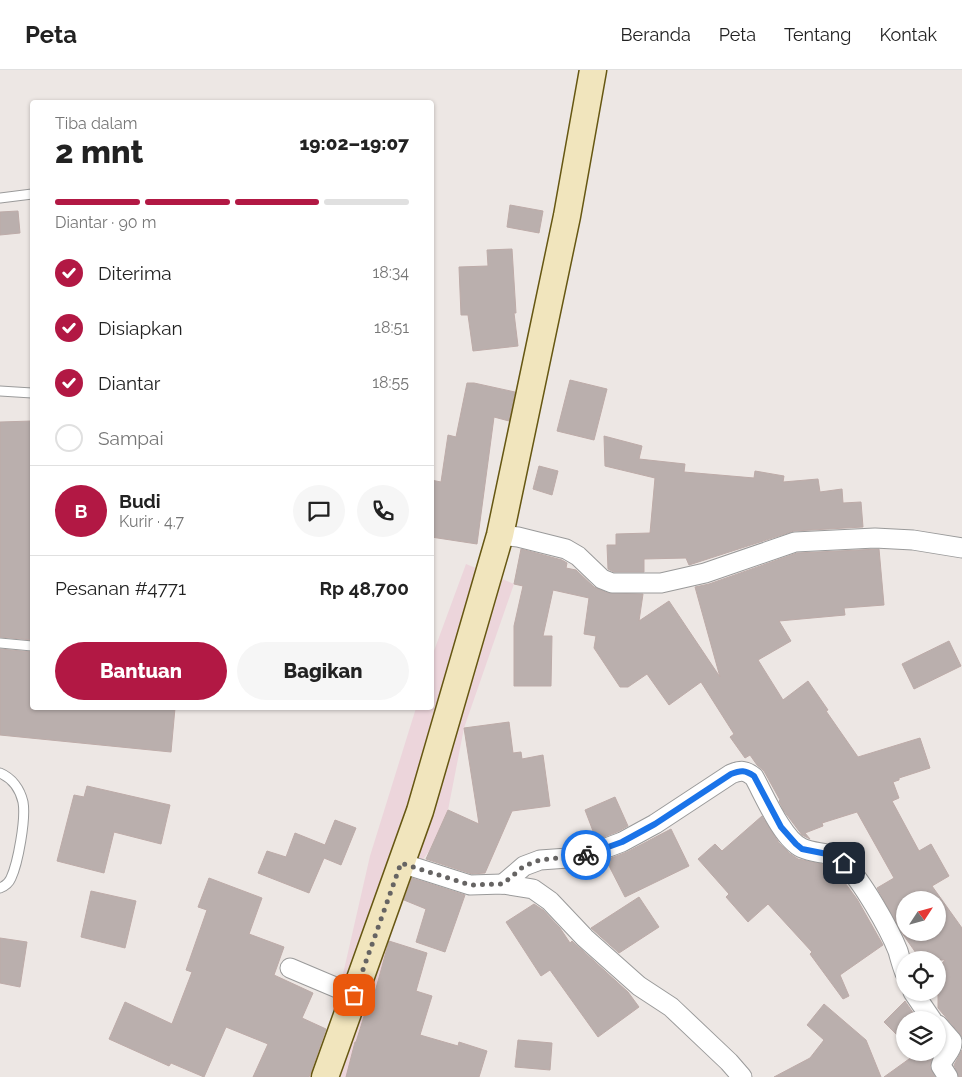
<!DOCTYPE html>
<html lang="id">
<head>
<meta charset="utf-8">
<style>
  :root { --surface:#fff; --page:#f6f6f6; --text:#222; --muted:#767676; --line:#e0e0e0; --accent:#b21844 }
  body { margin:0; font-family:Raleway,sans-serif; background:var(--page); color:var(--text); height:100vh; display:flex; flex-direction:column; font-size:19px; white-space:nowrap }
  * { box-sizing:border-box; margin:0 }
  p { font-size:16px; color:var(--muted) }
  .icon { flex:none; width:28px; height:28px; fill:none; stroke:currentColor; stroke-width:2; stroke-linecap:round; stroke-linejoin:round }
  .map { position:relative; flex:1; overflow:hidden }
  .drawer { position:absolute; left:30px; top:30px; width:404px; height:610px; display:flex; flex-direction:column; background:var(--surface); border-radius:5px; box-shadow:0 1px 4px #0004 }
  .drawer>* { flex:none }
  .needle { width:32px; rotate:54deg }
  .tools { position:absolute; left:896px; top:821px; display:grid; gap:10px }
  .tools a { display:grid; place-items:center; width:50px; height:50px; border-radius:50%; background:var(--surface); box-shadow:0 1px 4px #0004; font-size:25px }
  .pin { position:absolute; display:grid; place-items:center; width:42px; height:42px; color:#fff; margin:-21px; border-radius:10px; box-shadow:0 2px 8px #0006 }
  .courier { position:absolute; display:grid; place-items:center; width:50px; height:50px; margin:-25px; border:4px solid #1a73e8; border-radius:50%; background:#fff; color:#222; box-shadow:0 1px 6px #0007 }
  .headline em { font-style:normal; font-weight:800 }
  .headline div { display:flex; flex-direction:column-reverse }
  .headline { display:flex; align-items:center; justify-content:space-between; height:85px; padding:0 25px }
  h1 { font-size:32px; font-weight:800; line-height:38px }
  .bar { display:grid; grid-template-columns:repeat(4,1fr); gap:8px 5px; align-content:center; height:60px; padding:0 25px }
  .bar i { height:6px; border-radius:4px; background:var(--line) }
  .bar .selected { background:var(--accent) }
  .bar p { grid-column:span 4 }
  .line { display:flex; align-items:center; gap:12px; padding:0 25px; border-top:1px solid var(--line) }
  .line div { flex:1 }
  .round { display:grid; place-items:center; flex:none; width:52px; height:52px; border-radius:26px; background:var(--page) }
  ol { padding:0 25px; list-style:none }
  li { display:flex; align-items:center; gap:15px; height:55px }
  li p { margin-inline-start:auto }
  li .icon { padding:5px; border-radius:50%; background:var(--accent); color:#fff; stroke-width:4 }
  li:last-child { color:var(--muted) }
  li i { width:28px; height:28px; border:2px solid var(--line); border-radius:50% }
  .cta { display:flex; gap:10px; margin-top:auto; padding:10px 25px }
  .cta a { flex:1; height:58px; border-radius:30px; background:var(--accent); color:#fff; font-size:20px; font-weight:800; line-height:58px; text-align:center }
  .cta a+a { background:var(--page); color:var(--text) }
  header { display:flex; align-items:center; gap:30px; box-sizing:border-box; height:70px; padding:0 25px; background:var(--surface); border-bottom:1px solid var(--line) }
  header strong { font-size:24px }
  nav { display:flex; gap:28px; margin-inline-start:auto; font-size:18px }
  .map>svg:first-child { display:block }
  .commercial { fill:#ecd5db }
  .building { fill:#baafad; stroke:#bdaba8; fill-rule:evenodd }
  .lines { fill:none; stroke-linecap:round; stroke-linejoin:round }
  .lane-casing { stroke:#9a9a9a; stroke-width:11 }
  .street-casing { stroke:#9a9a9a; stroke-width:21 }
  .secondary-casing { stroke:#665712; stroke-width:29 }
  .lane { stroke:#fff; stroke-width:9 }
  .street { stroke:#fff; stroke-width:19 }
  .secondary { stroke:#f1e5bd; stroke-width:26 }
  .done { stroke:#666463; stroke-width:5; stroke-dasharray:0 9 }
  .route { stroke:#1a73e8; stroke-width:6 }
</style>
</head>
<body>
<header>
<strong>Peta</strong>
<nav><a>Beranda</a><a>Peta</a><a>Tentang</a><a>Kontak</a></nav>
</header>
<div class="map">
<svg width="962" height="1007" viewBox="0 0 962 1007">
  <rect width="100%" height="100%" fill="#ede7e4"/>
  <polygon class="commercial" points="466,494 514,514 464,658 448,740 429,781 414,802 389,871 370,941 364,945 353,980 346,1007 309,1007 330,961 370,786 416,638 431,638 431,589"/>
  <g class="building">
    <polygon points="510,135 543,141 539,163 507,157"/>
    <polygon points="18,141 20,163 0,165 0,142"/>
    <polygon points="512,179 516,243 514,243 518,276 473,281 468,245 461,245 459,197 488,196 487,180"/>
    <polygon points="570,310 607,319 594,370 557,361"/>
    <polygon points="467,313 474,313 515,322 509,351 494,347 477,474 431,467 431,410 441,412 448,365 456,367"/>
    <polygon points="32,351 32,570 0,567 0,352"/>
    <polygon points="604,366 642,376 639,389 685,394 684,402 754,408 755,401 784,406 783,412 818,409 820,422 842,419 843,433 861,432 863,457 794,461 689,495 686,488 644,489 644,502 614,502 608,499 607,475 616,475 616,464 650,463 655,408 605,396"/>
    <polygon points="539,396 558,401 552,425 533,419"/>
    <path d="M521,479L562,490L567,493L566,498L576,500L594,517L608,523L643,524L639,551L669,531L720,607L695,517L709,514L797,483L879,479L884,535L844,538L845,545L779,551L791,571L758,590L783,630L808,611L828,640L826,641L858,687L920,668L930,698L899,708V710L893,712L899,728L892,731L919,781L931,774L949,806L932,816L962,858V967L960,964L938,938V898L945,890H921L902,863L877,818L894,808L857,742L822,753L823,756L805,763L810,769L802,765L784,741L779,731L780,730L764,701L757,695L750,685L745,688L730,667L734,664L701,612L669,635L647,604L628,617H620L594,578L596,566L584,564L589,528L553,520L543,566H552L551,616H514V556L523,516L514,514ZM905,830H938V862H905Z"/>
    <polygon points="949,571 961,596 914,619 902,594"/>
    <polygon points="0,579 32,582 32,638 175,638 171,682 0,665"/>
    <polygon points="509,652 513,683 521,682 522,689 543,685 550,736 512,741 485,803 472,804 426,789 448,740 479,754 464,658"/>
    <polygon points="87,716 170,735 161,774 114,762 104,803 57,791 74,725 84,727"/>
    <polygon points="615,727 628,756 617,762 585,774 581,766 593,761 585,740"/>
    <polygon points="762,746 779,773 789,783 798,789 826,795 836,801 857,829 883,875 840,905 849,926 843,929 810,884 812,882 768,834 748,852 726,827 729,824 698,789 715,774 722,781"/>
    <polygon points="335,750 356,758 341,795 324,788 309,823 258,803 267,781 286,787 295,763 325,775"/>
    <polygon points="671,759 689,796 625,827 606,790 627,782"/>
    <polygon points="209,808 262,828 249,864 284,877 274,905 313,923 302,948 326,959 309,1007 253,1007 268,974 226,957 204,1007 171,993 169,996 109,969 125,932 172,954 192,902 186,900 207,840 198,837"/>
    <polygon points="412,808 465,825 445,882 416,872 426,839 404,830"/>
    <polygon points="91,821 136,831 125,878 81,867"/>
    <polygon points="639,827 659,857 619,883 591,858"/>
    <polygon points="534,834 543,840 560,858 570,873 572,871 628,922 639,937 598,967 550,900 541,906 506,852"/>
    <polygon points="0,868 27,872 20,917 0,913"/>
    <polygon points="389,871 427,883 416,921 432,926 420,965 458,976 459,972 487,981 479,1007 346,1007 355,972 356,972 365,943 369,944"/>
    <polygon points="905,931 918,950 905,950 905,973 884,952"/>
    <polygon points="824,934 866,970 881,1007 774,1007 810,988 824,970 807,955"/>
    <polygon points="518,970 552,973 550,1000 515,997"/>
    <polygon points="962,980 962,1007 959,1007 954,995"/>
    <polygon points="914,982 935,982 930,997 935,1007 884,1007 916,984"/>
  </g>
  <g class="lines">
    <defs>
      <g id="lane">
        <polyline points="0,128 32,124"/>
        <polyline points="0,321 32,323"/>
        <polyline points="0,573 32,576"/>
        <path d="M0,703C12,708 20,719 23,732C26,749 18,793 11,808C9,813 5,816 0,818"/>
      </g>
      <g id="street">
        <polyline points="500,465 518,467 566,479 578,486 602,509 612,513 661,513 705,503 795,472 875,468 913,470 962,478"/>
        <polyline points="401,793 470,815 503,814 533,819 550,831 585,868 639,916 671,937 729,992 742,1007"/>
        <path d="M503,814L524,796L540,790L582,787L622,772L655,754L731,704C741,700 745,700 754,707C764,725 783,770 802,778C817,785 831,780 844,793C862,811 889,858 898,881C900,888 902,896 905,903"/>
        <polyline points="290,898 354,925"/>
        <polyline points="913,922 932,950"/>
        <path d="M938,955L952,971C953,981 943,986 941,996L948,1007"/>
      </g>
      <polyline id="secondary" points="325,1007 420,741 500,465 567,146 593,0"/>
    </defs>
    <use href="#lane" class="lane-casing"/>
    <use href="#street" class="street-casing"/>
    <use href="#secondary" class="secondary-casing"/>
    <use href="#lane" class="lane"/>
    <use href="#street" class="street"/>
    <use href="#secondary" class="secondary"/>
  </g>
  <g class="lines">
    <polyline class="done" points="354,925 401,793 470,815 503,814 524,796 540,790 586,785"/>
    <path class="route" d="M586,785L622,772L655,754L731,704C741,700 745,700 754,706L781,757L796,774L802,779L832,785L844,793"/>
  </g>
</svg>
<div class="tools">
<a><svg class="needle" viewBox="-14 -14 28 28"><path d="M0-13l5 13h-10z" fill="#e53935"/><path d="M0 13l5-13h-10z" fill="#767676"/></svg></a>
<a><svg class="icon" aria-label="locate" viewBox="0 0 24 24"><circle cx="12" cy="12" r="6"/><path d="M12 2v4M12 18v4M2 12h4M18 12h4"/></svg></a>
<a><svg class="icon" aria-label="layers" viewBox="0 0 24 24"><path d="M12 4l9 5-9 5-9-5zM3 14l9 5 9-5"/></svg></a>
</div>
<div class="pin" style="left:354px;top:925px;background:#ea580c"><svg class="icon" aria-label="bag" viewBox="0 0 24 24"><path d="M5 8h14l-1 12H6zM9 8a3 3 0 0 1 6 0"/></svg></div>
<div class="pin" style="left:844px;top:793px;background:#1f2937"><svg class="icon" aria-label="home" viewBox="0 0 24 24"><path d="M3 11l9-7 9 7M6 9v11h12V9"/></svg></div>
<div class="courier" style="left:586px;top:785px"><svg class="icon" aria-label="bike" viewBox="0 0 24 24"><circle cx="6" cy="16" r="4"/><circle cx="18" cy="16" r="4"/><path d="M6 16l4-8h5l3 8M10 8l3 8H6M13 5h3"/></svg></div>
<section class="drawer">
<div class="headline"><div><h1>2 mnt</h1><p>Tiba dalam</p></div><em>19:02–19:07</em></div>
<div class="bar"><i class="selected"></i><i class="selected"></i><i class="selected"></i><i></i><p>Diantar · 90 m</p></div>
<ol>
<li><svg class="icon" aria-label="check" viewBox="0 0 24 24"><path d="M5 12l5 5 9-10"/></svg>Diterima<p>18:34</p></li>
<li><svg class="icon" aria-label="check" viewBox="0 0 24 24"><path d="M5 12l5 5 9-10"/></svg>Disiapkan<p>18:51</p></li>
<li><svg class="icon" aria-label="check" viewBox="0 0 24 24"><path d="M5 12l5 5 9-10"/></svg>Diantar<p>18:55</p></li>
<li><i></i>Sampai</li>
</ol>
<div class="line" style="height:90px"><b class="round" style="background:var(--accent);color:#fff">B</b><div><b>Budi</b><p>Kurir · 4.7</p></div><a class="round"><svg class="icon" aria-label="chat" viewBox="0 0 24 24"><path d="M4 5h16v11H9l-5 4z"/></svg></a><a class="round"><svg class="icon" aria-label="phone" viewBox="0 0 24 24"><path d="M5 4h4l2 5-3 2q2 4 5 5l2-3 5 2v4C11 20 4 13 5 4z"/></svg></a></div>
<div class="line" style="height:65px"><div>Pesanan #4771</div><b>Rp 48,700</b></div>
<div class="cta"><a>Bantuan</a><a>Bagikan</a></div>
</section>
</div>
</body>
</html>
